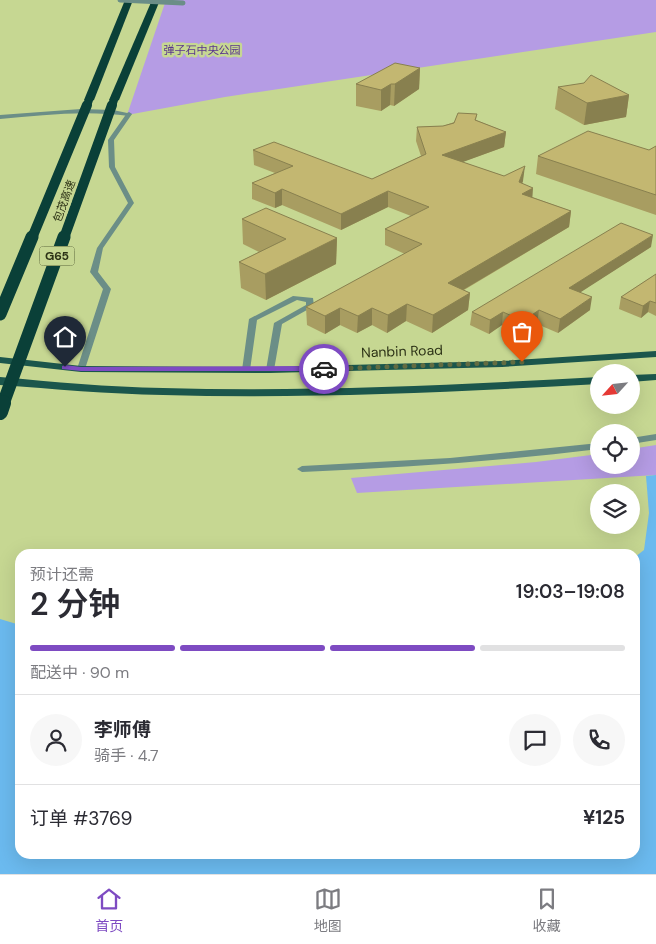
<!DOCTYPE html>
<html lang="zh">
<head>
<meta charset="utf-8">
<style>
  :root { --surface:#fff; --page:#f7f7f7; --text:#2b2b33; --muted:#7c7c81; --line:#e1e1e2; --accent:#7e4bc2 }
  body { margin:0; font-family:"DM Sans","Noto Sans SC",sans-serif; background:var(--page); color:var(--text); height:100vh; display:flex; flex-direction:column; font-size:19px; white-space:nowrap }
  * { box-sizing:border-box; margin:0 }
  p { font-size:16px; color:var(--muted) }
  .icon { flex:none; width:28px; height:28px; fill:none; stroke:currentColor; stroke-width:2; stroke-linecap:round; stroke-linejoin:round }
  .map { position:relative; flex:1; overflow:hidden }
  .details { position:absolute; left:15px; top:549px; width:625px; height:310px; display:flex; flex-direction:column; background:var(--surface); border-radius:15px; box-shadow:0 5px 20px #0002 }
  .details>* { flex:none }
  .needle { width:32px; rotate:243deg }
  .tools { position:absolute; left:590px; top:364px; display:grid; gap:10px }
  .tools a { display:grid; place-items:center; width:50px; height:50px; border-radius:50%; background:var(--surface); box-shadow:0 5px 20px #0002; font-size:25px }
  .pin { position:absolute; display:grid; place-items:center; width:42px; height:42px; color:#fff; margin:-51px -21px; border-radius:50% 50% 50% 0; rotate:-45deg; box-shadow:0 0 5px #0007 }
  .pin .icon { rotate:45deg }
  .courier { position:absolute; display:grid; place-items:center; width:50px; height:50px; margin:-25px; border:4px solid #7e4bc2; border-radius:50%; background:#fff; color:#222; box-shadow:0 1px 6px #0007 }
  .summary em { font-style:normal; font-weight:600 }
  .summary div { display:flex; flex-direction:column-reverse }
  .summary { display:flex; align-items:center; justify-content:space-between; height:85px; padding:0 15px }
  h1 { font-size:32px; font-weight:600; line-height:38px }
  .bar { display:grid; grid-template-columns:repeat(4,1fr); gap:8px 5px; align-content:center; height:60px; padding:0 15px }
  .bar i { height:6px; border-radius:4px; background:var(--line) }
  .bar .on { background:var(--accent) }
  .bar p { grid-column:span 4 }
  .line { display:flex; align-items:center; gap:12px; padding:0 15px; border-top:1px solid var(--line) }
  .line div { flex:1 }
  .round { display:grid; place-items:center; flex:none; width:52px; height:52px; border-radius:26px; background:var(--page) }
  .dock { display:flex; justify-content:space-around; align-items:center; height:70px; border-top:1px solid var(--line); background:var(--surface); font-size:14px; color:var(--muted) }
  .dock a { display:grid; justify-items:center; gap:2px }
  .dock .on { color:var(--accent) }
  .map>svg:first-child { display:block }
  .green { fill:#b59ce4 }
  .water { fill:#6bbaef }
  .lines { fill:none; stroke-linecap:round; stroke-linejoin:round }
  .service { fill:#6b8e87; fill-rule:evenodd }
  .minor { fill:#6b8e87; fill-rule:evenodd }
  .primary { fill:#1b564c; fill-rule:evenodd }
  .motorway { fill:#0a4038; fill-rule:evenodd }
  .service-bridge { stroke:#6b8e87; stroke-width:5 }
  .motorway-bridge-far3 { stroke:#0a4038; stroke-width:8 }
  .motorway-bridge-far2 { stroke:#0a4038; stroke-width:10 }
  .motorway-bridge-far1 { stroke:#0a4038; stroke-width:13 }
  .motorway-bridge { stroke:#0a4038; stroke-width:16 }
  .wall { fill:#a89d61 }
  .shaded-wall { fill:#88804f }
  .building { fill:#c3b771; stroke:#88804f }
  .route { fill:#7e4bc2 }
  .done { stroke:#626c41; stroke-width:5; stroke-dasharray:0 9 }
  .labels { text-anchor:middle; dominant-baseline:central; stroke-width:5; stroke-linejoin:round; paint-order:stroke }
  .far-park-label { font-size:11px; fill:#59358c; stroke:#c6d792 }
  .far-street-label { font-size:11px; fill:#2c3216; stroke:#c6d792 }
  .shield { fill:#c6d792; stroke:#5a643b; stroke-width:1 }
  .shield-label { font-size:12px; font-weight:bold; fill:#2c3216 }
  .street-label { font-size:14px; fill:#2c3216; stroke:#c6d792 }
</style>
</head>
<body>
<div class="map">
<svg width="656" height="874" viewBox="0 0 656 874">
  <rect width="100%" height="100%" fill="#c6d792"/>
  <g class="green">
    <polygon points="166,0 656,0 656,32 225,97 127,115"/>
    <polygon points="656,445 656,475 357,493 351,478 536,462 599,454 599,465 631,465 631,449"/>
  </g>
  <polygon class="water" points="656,475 656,874 0,874 0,619 20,625 20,854 635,854 635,557 644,550 649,513 646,476"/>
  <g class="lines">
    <g class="service">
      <polygon points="129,112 132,114 114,140 115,167 134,203 103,248 98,272 111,289 85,369 81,371 77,369 103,289 90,272 97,248 128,203 109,167 108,140 127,113"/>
      <polygon points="293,296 313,298 314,306 282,324 274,370 270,372 266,370 274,323 306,305 306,302 297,300 257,320 250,370 246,372 243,372 242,370 249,319"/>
      <polygon points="656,434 656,440 631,444 631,438"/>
      <path d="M599,443V449C500,461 401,468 302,472L297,469L302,466L450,458Z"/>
    </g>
    <path class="minor" d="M81,109L113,110L132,114L129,116C86,110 43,115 0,119V115Z"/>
    <g class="primary">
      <polygon points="656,351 656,357 502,367 270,373 81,372 0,363 0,357 81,366 270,367 502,361"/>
      <polygon points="656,374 656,380 631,382 631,375"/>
      <path d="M0,377C54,382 108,387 163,388C308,392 454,385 599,377V384C454,392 308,399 163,395C108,394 54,389 0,385Z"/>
    </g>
    <g class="motorway">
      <polygon points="125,0 133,0 94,100 89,103 86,102 84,100"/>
      <polygon points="152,0 160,0 119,100 114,103 111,102 109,100"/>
    </g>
    <polyline class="service-bridge" points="120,0 183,3"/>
    <g class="motorway-bridge-far3">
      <polyline points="87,106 89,100"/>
      <polyline points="112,106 114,100"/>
    </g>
    <g class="motorway-bridge-far2">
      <polyline points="32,238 87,105"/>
      <polyline points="64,238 112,105"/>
    </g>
    <g class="motorway-bridge-far1">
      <polyline points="0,314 32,237"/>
      <polyline points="3,404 64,237"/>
    </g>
    <polyline class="motorway-bridge" points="0,412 3,403"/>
  </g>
  <g class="wall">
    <polygon points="420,68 419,89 394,106 390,105 381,111 356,106 356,84"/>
    <polygon points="558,87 629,95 626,117 584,125 555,109"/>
    <polygon points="477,114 476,120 506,132 504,147 462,162 504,176 523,181 522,183 532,197 571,211 569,227 464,290 470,293 468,310 432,333 406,321 387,333 372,325 357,333 340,325 325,334 307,325 306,307 405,254 385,245 385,229 411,216 388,207 341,230 282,205 275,208 252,199 252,183 275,173 254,165 253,150 372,179 421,156 416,141 417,127 443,126"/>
    <polygon points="656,146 656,215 536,174 538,156 649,150"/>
    <polygon points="242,219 337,238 336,264 266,300 241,288 239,262 259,252 243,244"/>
    <polygon points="651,247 580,292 590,310 558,333 537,324 521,334 502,325 489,334 470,325 472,312"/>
    <polygon points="656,274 656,316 648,312 641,318 619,309 621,297"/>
  </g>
  <g class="shaded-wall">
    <polygon points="420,68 419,89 394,106 395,84"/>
    <polygon points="391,84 390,105 381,111 381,90"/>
    <polygon points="629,95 626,117 584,125 587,103"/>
    <polygon points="506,132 504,147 441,170 442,155"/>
    <polygon points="525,166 523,181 517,198 519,182"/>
    <polygon points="533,188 532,203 522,194"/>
    <polygon points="282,189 282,205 275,208 275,193"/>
    <polygon points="388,191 388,207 341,230 341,214"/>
    <polygon points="571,211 569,227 446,300 448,283"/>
    <polygon points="653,235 651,247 567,301 569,288"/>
    <polygon points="337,238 336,264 266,300 265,274"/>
    <polygon points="470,293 468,310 432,333 433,315"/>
    <polygon points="592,297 590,310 558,333 560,319"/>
    <polygon points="650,301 648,312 641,318 643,306"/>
    <polygon points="407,304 406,321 387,333 388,315"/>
    <polygon points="340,308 340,325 325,334 325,316"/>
    <polygon points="372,308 372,325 357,333 358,316"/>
    <polygon points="539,310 537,324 521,334 523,321"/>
    <polygon points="503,312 502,325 489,334 490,320"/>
  </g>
  <g class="building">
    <polygon points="395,63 420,68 395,84 391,84 381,90 356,84"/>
    <polygon points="591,75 629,95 587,103 558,87 584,83"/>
    <polygon points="458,113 477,114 475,120 506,132 442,155 504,176 525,166 519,182 533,188 522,194 571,211 448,283 470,293 433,315 407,304 388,315 372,308 358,316 340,308 325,316 306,307 422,244 385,229 429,207 388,191 341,214 282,189 275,193 252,183 293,166 253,150 274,142 372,179 426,154 417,127 443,126 454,123"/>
    <polygon points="588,131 649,150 656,146 656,195 538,156"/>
    <polygon points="266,208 337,238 265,274 239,262 286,239 242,219"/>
    <polygon points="621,223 653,235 569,288 592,297 560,319 539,310 523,321 503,312 490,320 472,312"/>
    <polygon points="656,274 656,303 650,301 643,306 621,297"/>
  </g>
  <polygon class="route" points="65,365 81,367 324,366 328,369 324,371 81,371 62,369 62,366"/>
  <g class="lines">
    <polyline class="done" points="324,369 522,362"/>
  </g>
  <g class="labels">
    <g class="far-park-label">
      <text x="202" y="50">弹子石中央公园</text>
    </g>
    <g class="far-street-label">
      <text transform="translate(64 201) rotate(-70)">包茂高速</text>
    </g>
    <rect class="shield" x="39.5" y="246.5" width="35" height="19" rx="4"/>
    <g class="shield-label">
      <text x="57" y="256">G65</text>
    </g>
    <g class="street-label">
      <text transform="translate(402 351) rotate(-2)">Nanbin Road</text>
    </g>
  </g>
</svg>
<div class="tools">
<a><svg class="needle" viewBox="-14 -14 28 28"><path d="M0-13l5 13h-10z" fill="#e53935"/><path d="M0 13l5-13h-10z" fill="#7c7c81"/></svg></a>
<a><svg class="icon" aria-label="locate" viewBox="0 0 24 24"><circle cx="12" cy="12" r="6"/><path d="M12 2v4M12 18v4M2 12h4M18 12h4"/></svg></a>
<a><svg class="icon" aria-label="layers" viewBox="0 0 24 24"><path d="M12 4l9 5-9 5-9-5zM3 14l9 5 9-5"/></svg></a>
</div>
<div class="pin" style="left:522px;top:362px;background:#ea580c"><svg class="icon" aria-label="bag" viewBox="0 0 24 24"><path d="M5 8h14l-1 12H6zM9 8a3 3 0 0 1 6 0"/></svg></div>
<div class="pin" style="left:65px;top:367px;background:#1f2937"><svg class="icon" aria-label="home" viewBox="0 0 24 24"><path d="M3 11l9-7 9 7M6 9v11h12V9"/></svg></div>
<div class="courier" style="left:324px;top:369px"><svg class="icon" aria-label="car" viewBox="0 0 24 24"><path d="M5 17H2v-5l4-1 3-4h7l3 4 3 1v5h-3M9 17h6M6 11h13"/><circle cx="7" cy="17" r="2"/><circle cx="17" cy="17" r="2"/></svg></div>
<section class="details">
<div class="summary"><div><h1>2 分钟</h1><p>预计还需</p></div><em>19:03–19:08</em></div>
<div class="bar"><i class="on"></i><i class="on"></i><i class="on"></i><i></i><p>配送中 · 90 m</p></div>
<div class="line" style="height:90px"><a class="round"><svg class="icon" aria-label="person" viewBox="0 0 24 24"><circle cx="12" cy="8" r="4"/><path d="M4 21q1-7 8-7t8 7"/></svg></a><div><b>李师傅</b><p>骑手 · 4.7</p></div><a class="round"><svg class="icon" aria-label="chat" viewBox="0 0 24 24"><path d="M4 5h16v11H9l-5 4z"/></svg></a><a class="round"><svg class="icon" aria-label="phone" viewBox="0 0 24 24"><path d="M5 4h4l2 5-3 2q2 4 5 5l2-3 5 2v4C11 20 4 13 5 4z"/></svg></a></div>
<div class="line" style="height:65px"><div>订单 #3769</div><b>¥125</b></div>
</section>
</div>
<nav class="dock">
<a class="on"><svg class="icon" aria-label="home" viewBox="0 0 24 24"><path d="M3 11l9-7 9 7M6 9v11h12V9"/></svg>首页</a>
<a><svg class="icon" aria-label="map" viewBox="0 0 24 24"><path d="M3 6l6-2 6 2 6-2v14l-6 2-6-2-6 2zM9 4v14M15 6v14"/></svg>地图</a>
<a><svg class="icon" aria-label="saved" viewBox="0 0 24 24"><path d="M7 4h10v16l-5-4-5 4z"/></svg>收藏</a>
</nav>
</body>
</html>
